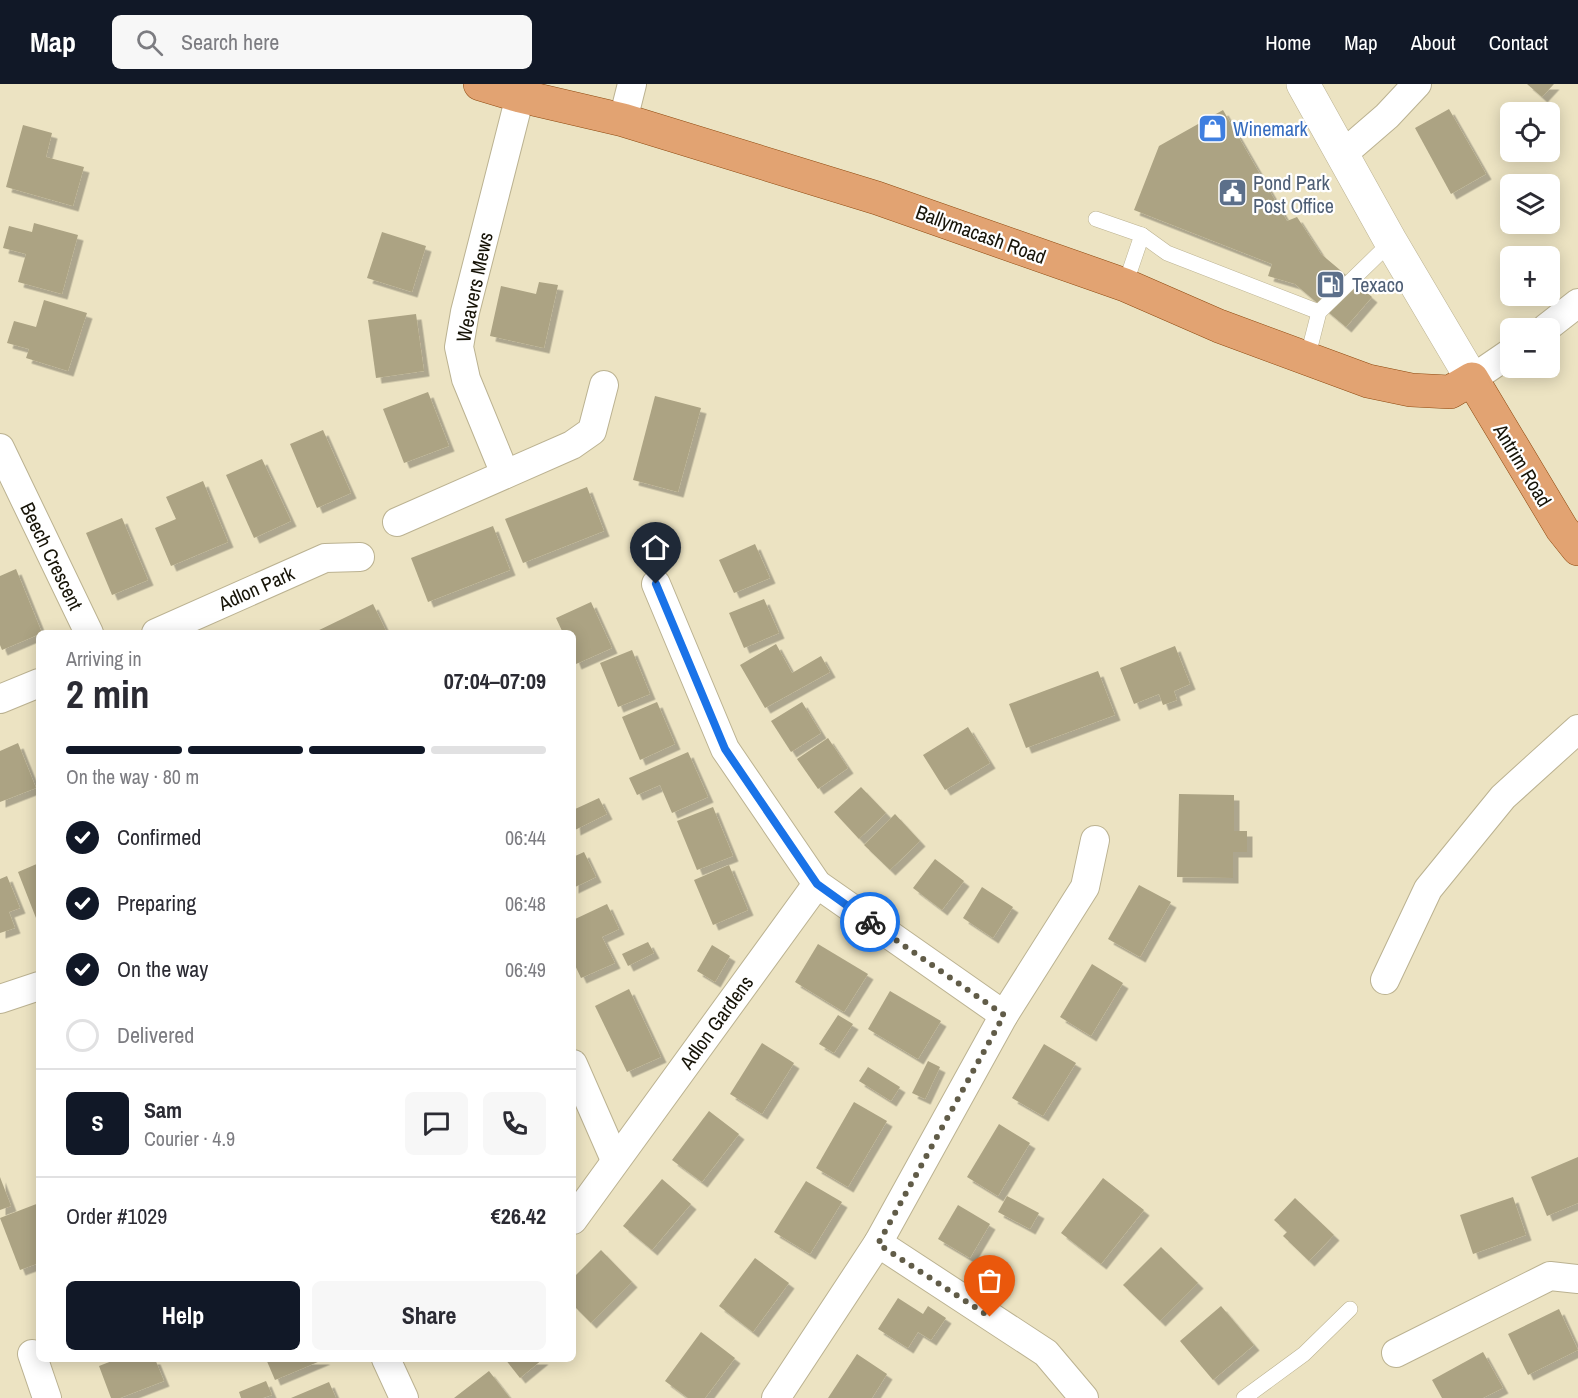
<!DOCTYPE html>
<html lang="en">
<head>
<meta charset="utf-8">
<style>
  :root { --surface:#fff; --page:#f7f7f7; --text:#2b2b33; --muted:#7c7c81; --line:#e1e1e2; --accent:#111827 }
  body { margin:0; font-family:"Archivo Narrow",sans-serif; background:var(--page); color:var(--text); height:100vh; display:flex; flex-direction:column; font-size:22px; white-space:nowrap }
  * { box-sizing:border-box; margin:0 }
  p { font-size:20px; color:var(--muted) }
  .icon { flex:none; width:33px; height:33px; fill:none; stroke:currentColor; stroke-width:2; stroke-linecap:round; stroke-linejoin:round }
  .map { position:relative; flex:1; overflow:hidden }
  .side { position:absolute; left:36px; top:546px; width:540px; height:732px; display:flex; flex-direction:column; background:var(--surface); border-radius:9px; box-shadow:0 3px 15px #0003 }
  .side>* { flex:none }
  .tools { position:absolute; left:1500px; top:18px; display:grid; gap:12px }
  .tools a { display:grid; place-items:center; width:60px; height:60px; border-radius:9px; background:var(--surface); box-shadow:0 3px 15px #0003; font-size:30px }
  .pin { position:absolute; display:grid; place-items:center; width:51px; height:51px; color:#fff; margin:-62px -26px; border-radius:50% 50% 50% 0; rotate:-45deg; box-shadow:0 0 6px #0007 }
  .pin .icon { rotate:45deg }
  .courier { position:absolute; display:grid; place-items:center; width:60px; height:60px; margin:-30px; border:4px solid #1a73e8; border-radius:50%; background:#fff; color:#222; box-shadow:0 2px 8px #0007 }
  .overview em { font-style:normal; font-weight:700 }
  .overview div { display:flex; flex-direction:column-reverse }
  .overview { display:flex; align-items:center; justify-content:space-between; height:102px; padding:0 30px }
  h1 { font-size:39px; font-weight:700; line-height:45px }
  .bar { display:grid; grid-template-columns:repeat(4,1fr); gap:9px 6px; align-content:center; height:72px; padding:0 30px }
  .bar i { height:8px; border-radius:4px; background:var(--line) }
  .bar .current { background:var(--accent) }
  .bar p { grid-column:span 4 }
  .line { display:flex; align-items:center; gap:15px; padding:0 30px; border-top:2px solid var(--line) }
  .line div { flex:1 }
  .round { display:grid; place-items:center; flex:none; width:63px; height:63px; border-radius:9px; background:var(--page) }
  ol { padding:0 30px; list-style:none }
  li { display:flex; align-items:center; gap:18px; height:66px }
  li p { margin-inline-start:auto }
  li .icon { padding:6px; border-radius:50%; background:var(--accent); color:#fff; stroke-width:4 }
  li:last-child { color:var(--muted) }
  li i { width:33px; height:33px; border:3px solid var(--line); border-radius:50% }
  .cta { display:flex; gap:12px; margin-top:auto; padding:12px 30px }
  .cta a { flex:1; height:69px; border-radius:9px; background:var(--accent); color:#fff; font-size:24px; font-weight:700; line-height:69px; text-align:center }
  .cta a+a { background:var(--page); color:var(--text) }
  header { display:flex; align-items:center; gap:36px; box-sizing:border-box; height:84px; padding:0 30px; background:var(--accent); color:#fff }
  header strong { font-size:28px }
  nav { display:flex; gap:33px; margin-inline-start:auto; font-size:21px }
  .search { width:420px; height:54px; background:var(--page); display:flex; align-items:center; gap:15px; box-sizing:border-box; padding:0 21px; border-radius:9px; color:var(--muted); font-size:22px }
  .map>svg:first-child { display:block }
  .building { fill:#aca383; filter:url(#shadow) }
  .lines { fill:none; stroke-linecap:round; stroke-linejoin:round }
  .lane-casing { stroke:#bbb291; stroke-width:16 }
  .street-casing { stroke:#bbb291; stroke-width:30 }
  .secondary-casing { stroke:#bbb291; stroke-width:34 }
  .primary-casing { stroke:#8e490f; stroke-width:34 }
  .lane { stroke:#fff; stroke-width:15 }
  .street { stroke:#fff; stroke-width:28 }
  .secondary { stroke:#fff; stroke-width:33 }
  .primary { stroke:#e2a372; stroke-width:33 }
  .done { stroke:#615c48; stroke-width:6; stroke-dasharray:0 10.8 }
  .route { stroke:#1a73e8; stroke-width:8 }
  .labels { text-anchor:middle; dominant-baseline:central; stroke-width:4.5; stroke-linejoin:round; paint-order:stroke }
  .shop-label { font-size:20px; fill:#366cbe; stroke:#fff; text-anchor:start }
  .service-label { font-size:20px; fill:#4e5e75; stroke:#fff; text-anchor:start }
  .street-label { font-size:20px; fill:#161307; stroke:#fff }
</style>
</head>
<body>
<header>
<strong>Map</strong>
<div class="search"><svg class="icon" aria-label="search" viewBox="0 0 24 24"><circle cx="10" cy="10" r="6"/><path d="M15 15l6 6"/></svg>Search here</div>
<nav><a>Home</a><a>Map</a><a>About</a><a>Contact</a></nav>
</header>
<div class="map">
<svg width="1578" height="1314" viewBox="0 0 1578 1314">
  <defs>
    <filter id="shadow"><feDropShadow dx="5.5" dy="5.5" stdDeviation="0" flood-color="#0004"/></filter>
  </defs>
  <rect width="100%" height="100%" fill="#ece3c2"/>
  <g class="building">
    <polygon points="1527,0 1554,0 1542,13"/>
    <polygon points="1449,25 1486,90 1451,110 1415,44"/>
    <polygon points="1223,26 1287,137 1297,133 1321,170 1372,213 1346,243 1295,200 1268,192 1272,180 1134,126 1159,62"/>
    <polygon points="23,41 52,49 46,73 84,83 73,122 6,103"/>
    <polygon points="34,139 78,151 62,210 18,198 26,170 3,164 9,142 32,148"/>
    <polygon points="382,148 426,162 412,208 367,194"/>
    <polygon points="539,198 558,201 544,264 490,252 501,202 536,210"/>
    <polygon points="44,216 87,229 68,287 26,274 29,265 7,259 14,237 36,243"/>
    <polygon points="416,230 424,287 376,294 368,236"/>
    <polygon points="428,308 449,362 404,379 383,325"/>
    <polygon points="655,312 701,324 678,408 633,396"/>
    <polygon points="323,346 351,409 317,424 290,360"/>
    <polygon points="262,375 291,437 254,454 226,391"/>
    <polygon points="203,397 228,458 171,482 155,444 176,435 166,413"/>
    <polygon points="587,403 604,447 523,479 505,435"/>
    <polygon points="122,434 148,496 112,511 86,449"/>
    <polygon points="493,442 510,486 428,518 411,474"/>
    <polygon points="755,460 770,494 734,509 719,476"/>
    <polygon points="16,485 42,549 2,566 0,561 0,492"/>
    <polygon points="764,515 779,549 744,564 729,529"/>
    <polygon points="591,518 612,564 576,580 573,572 573,549 563,549 556,534"/>
    <polygon points="373,520 387,549 313,549"/>
    <polygon points="776,560 792,589 821,572 830,588 765,624 740,581"/>
    <polygon points="1175,562 1190,600 1174,607 1177,616 1163,621 1159,610 1134,620 1120,584"/>
    <polygon points="632,566 650,610 618,623 600,579"/>
    <polygon points="1098,587 1115,631 1026,664 1009,620"/>
    <polygon points="657,618 675,660 640,676 622,633"/>
    <polygon points="802,618 821,649 791,668 771,637"/>
    <polygon points="968,643 990,679 945,706 923,671"/>
    <polygon points="828,654 848,684 818,705 797,675"/>
    <polygon points="18,659 36,704 0,718 0,667"/>
    <polygon points="688,668 708,713 672,729 660,701 637,711 629,694"/>
    <polygon points="861,703 886,729 859,755 834,728"/>
    <polygon points="1179,710 1234,711 1234,747 1247,747 1247,768 1233,768 1233,794 1177,793"/>
    <polygon points="599,714 607,730 575,746 573,726"/>
    <polygon points="713,723 733,772 697,786 677,737"/>
    <polygon points="895,730 920,757 890,786 864,761"/>
    <polygon points="584,768 596,793 573,804 573,773"/>
    <polygon points="935,775 964,797 942,826 913,804"/>
    <polygon points="39,779 39,833 36,834 18,788"/>
    <polygon points="729,781 748,826 713,841 694,796"/>
    <polygon points="7,792 20,824 9,828 15,844 0,849 0,795"/>
    <polygon points="1139,801 1171,818 1140,873 1108,855"/>
    <polygon points="982,803 1013,823 993,854 963,834"/>
    <polygon points="607,820 619,845 602,853 615,879 581,894 573,877 573,836"/>
    <polygon points="648,858 654,869 628,882 622,870"/>
    <polygon points="818,860 868,890 844,928 795,898"/>
    <polygon points="712,861 730,872 715,898 697,887"/>
    <polygon points="1092,880 1123,899 1091,952 1060,933"/>
    <polygon points="629,905 661,973 627,988 595,922"/>
    <polygon points="890,907 941,937 918,975 868,945"/>
    <polygon points="838,931 853,940 834,969 819,960"/>
    <polygon points="762,959 794,979 762,1030 730,1010"/>
    <polygon points="1044,960 1076,979 1043,1032 1012,1014"/>
    <polygon points="928,977 940,983 925,1015 912,1009"/>
    <polygon points="868,983 900,1003 891,1017 859,997"/>
    <polygon points="854,1018 887,1037 848,1103 816,1084"/>
    <polygon points="709,1027 739,1050 702,1098 672,1076"/>
    <polygon points="999,1040 1030,1059 998,1112 967,1093"/>
    <polygon points="1578,1073 1578,1119 1547,1132 1531,1093"/>
    <polygon points="0,1093 11,1122 0,1126"/>
    <polygon points="1103,1094 1144,1126 1101,1180 1061,1149"/>
    <polygon points="662,1095 691,1120 652,1166 623,1142"/>
    <polygon points="806,1097 842,1118 810,1170 774,1148"/>
    <polygon points="1007,1112 1039,1129 1030,1145 998,1128"/>
    <polygon points="1513,1113 1526,1151 1473,1170 1460,1131"/>
    <polygon points="1295,1114 1334,1151 1309,1177 1283,1152 1287,1148 1274,1136"/>
    <polygon points="39,1119 39,1179 20,1186 0,1134"/>
    <polygon points="958,1121 990,1140 970,1174 938,1155"/>
    <polygon points="1161,1163 1198,1199 1160,1237 1123,1201"/>
    <polygon points="601,1166 632,1198 591,1239 573,1221 573,1194"/>
    <polygon points="755,1174 789,1199 753,1248 719,1222"/>
    <polygon points="898,1214 923,1230 928,1222 946,1234 931,1256 918,1248 908,1264 878,1245"/>
    <polygon points="1221,1222 1254,1261 1213,1296 1180,1257"/>
    <polygon points="1559,1225 1578,1266 1528,1291 1508,1250"/>
    <polygon points="701,1248 735,1274 705,1314 688,1314 665,1297"/>
    <polygon points="1483,1268 1503,1304 1483,1314 1442,1314 1432,1296"/>
    <polygon points="857,1270 887,1290 872,1314 828,1314"/>
    <polygon points="117,1275 155,1275 164,1297 120,1314 111,1314 99,1282"/>
    <polygon points="266,1275 325,1275 275,1296"/>
    <polygon points="505,1275 543,1275 520,1294"/>
    <polygon points="489,1287 510,1314 454,1314"/>
    <polygon points="266,1297 272,1311 263,1314 241,1314 239,1308"/>
    <polygon points="329,1298 336,1314 291,1314"/>
  </g>
  <g class="lines">
    <defs>
      <g id="lane">
        <polyline points="1096,135 1142,151 1125,201"/>
        <polyline points="1142,151 1167,169 1319,228"/>
        <polyline points="1307,275 1319,228 1391,158"/>
        <polyline points="1244,1314 1304,1270 1350,1225"/>
      </g>
      <g id="street">
        <polyline points="623,36 632,0"/>
        <polyline points="1343,70 1387,32 1417,0"/>
        <polyline points="1546,244 1578,219"/>
        <polyline points="1472,295 1510,269"/>
        <polyline points="0,364 89,549"/>
        <polyline points="505,390 466,295 459,263 465,228 520,12"/>
        <polyline points="397,438 572,361 592,347 604,301"/>
        <polyline points="656,500 725,665 817,800 1004,931"/>
        <polyline points="156,549 325,474 360,473"/>
        <polyline points="0,615 39,599"/>
        <polyline points="1385,896 1428,805 1503,713 1578,645"/>
        <polyline points="0,915 39,902"/>
        <polyline points="573,980 615,1076"/>
        <polyline points="573,1136 817,800"/>
        <polyline points="878,1159 1046,1269 1084,1314"/>
        <polyline points="1396,1269 1550,1192 1578,1195"/>
        <polyline points="32,1270 47,1314"/>
        <polyline points="386,1275 404,1314"/>
        <polyline points="776,1314 878,1159 1004,931 1085,803 1095,756"/>
      </g>
      <polyline id="secondary" points="1303,0 1391,158 1472,295"/>
      <polyline id="primary" points="480,0 520,12 623,36 877,114 1125,201 1219,242 1368,297 1411,306 1450,308 1472,295 1562,445 1578,465"/>
    </defs>
    <use href="#lane" class="lane-casing"/>
    <use href="#street" class="street-casing"/>
    <use href="#secondary" class="secondary-casing"/>
    <use href="#primary" class="primary-casing"/>
    <use href="#lane" class="lane"/>
    <use href="#street" class="street"/>
    <use href="#secondary" class="secondary"/>
    <use href="#primary" class="primary"/>
  </g>
  <g class="lines">
    <polyline class="done" points="870,838 1004,931 878,1160 990,1233"/>
    <polyline class="route" points="656,500 725,665 817,800 870,838"/>
  </g>
  <defs>
    <symbol id="shop-square" viewBox="-11 -11 22 22"><rect x="-9" y="-9" width="18" height="18" rx="4" fill="#3f7fe0" stroke="#fff"/><path d="M-5-2.5h2.3a2.7 3.5 0 0 1 5.4 0H5L5.5 6h-11ZM-1.5-2.5h3a1.5 2.3 0 0 0-3 0Z" fill="#fff"/></symbol>
    <symbol id="civic-square" viewBox="-11 -11 22 22"><rect x="-9" y="-9" width="18" height="18" rx="4" fill="#5c6f8a" stroke="#fff"/><path d="M-.6-6.5H3V-4.5H.6V-3L4-1V1h2V6H-6V1h2V-1L-.6-3ZM-1.2 2.5V6h2.4V2.5Z" fill="#fff"/></symbol>
    <symbol id="fuel-square" viewBox="-11 -11 22 22"><rect x="-9" y="-9" width="18" height="18" rx="4" fill="#5c6f8a" stroke="#fff"/><path d="M-5.5-6h7V0h2V4h1.3V-2.5L3-4.5l.8-.8L6-3V5H2.5V1h-1V6h-7ZM-4.2-4.7v3.2H.2V-4.7Z" fill="#fff"/></symbol>
  </defs>
  <g fill-rule="evenodd">
    <use href="#shop-square" x="1196" y="28" width="33" height="33"/>
    <use href="#civic-square" x="1216" y="92" width="33" height="33"/>
    <use href="#fuel-square" x="1314" y="184" width="33" height="33"/>
  </g>
  <g class="labels">
    <g class="shop-label">
      <text x="1233" y="44">Winemark</text>
    </g>
    <g class="service-label">
      <text x="1253" y="98">Pond Park<tspan x="1253" dy="23">Post Office</tspan></text>
      <text x="1352" y="200">Texaco</text>
    </g>
    <g class="street-label">
      <text transform="translate(981 150) rotate(20)">Ballymacash Road</text>
      <text transform="translate(474 203) rotate(-78)">Weavers Mews</text>
      <text transform="translate(1523 381) rotate(59)">Antrim Road</text>
      <text transform="translate(52 472) rotate(64)">Beech Crescent</text>
      <text transform="translate(256 504) rotate(-24)">Adlon Park</text>
      <text transform="translate(716 938) rotate(-54)">Adlon Gardens</text>
    </g>
  </g>
</svg>
<div class="tools">
<a><svg class="icon" aria-label="locate" viewBox="0 0 24 24"><circle cx="12" cy="12" r="6"/><path d="M12 2v4M12 18v4M2 12h4M18 12h4"/></svg></a>
<a><svg class="icon" aria-label="layers" viewBox="0 0 24 24"><path d="M12 4l9 5-9 5-9-5zM3 14l9 5 9-5"/></svg></a>
<a>+</a>
<a>−</a>
</div>
<div class="pin" style="left:990px;top:1233px;background:#ea580c"><svg class="icon" aria-label="bag" viewBox="0 0 24 24"><path d="M5 8h14l-1 12H6zM9 8a3 3 0 0 1 6 0"/></svg></div>
<div class="pin" style="left:656px;top:500px;background:#1f2937"><svg class="icon" aria-label="home" viewBox="0 0 24 24"><path d="M3 11l9-7 9 7M6 9v11h12V9"/></svg></div>
<div class="courier" style="left:870px;top:838px"><svg class="icon" aria-label="bike" viewBox="0 0 24 24"><circle cx="6" cy="16" r="4"/><circle cx="18" cy="16" r="4"/><path d="M6 16l4-8h5l3 8M10 8l3 8H6M13 5h3"/></svg></div>
<section class="side">
<div class="overview"><div><h1>2 min</h1><p>Arriving in</p></div><em>07:04–07:09</em></div>
<div class="bar"><i class="current"></i><i class="current"></i><i class="current"></i><i></i><p>On the way · 80 m</p></div>
<ol>
<li><svg class="icon" aria-label="check" viewBox="0 0 24 24"><path d="M5 12l5 5 9-10"/></svg>Confirmed<p>06:44</p></li>
<li><svg class="icon" aria-label="check" viewBox="0 0 24 24"><path d="M5 12l5 5 9-10"/></svg>Preparing<p>06:48</p></li>
<li><svg class="icon" aria-label="check" viewBox="0 0 24 24"><path d="M5 12l5 5 9-10"/></svg>On the way<p>06:49</p></li>
<li><i></i>Delivered</li>
</ol>
<div class="line" style="height:108px"><b class="round" style="background:var(--accent);color:#fff">S</b><div><b>Sam</b><p>Courier · 4.9</p></div><a class="round"><svg class="icon" aria-label="chat" viewBox="0 0 24 24"><path d="M4 5h16v11H9l-5 4z"/></svg></a><a class="round"><svg class="icon" aria-label="phone" viewBox="0 0 24 24"><path d="M5 4h4l2 5-3 2q2 4 5 5l2-3 5 2v4C11 20 4 13 5 4z"/></svg></a></div>
<div class="line" style="height:78px"><div>Order #1029</div><b>€26.42</b></div>
<div class="cta"><a>Help</a><a>Share</a></div>
</section>
</div>
</body>
</html>
